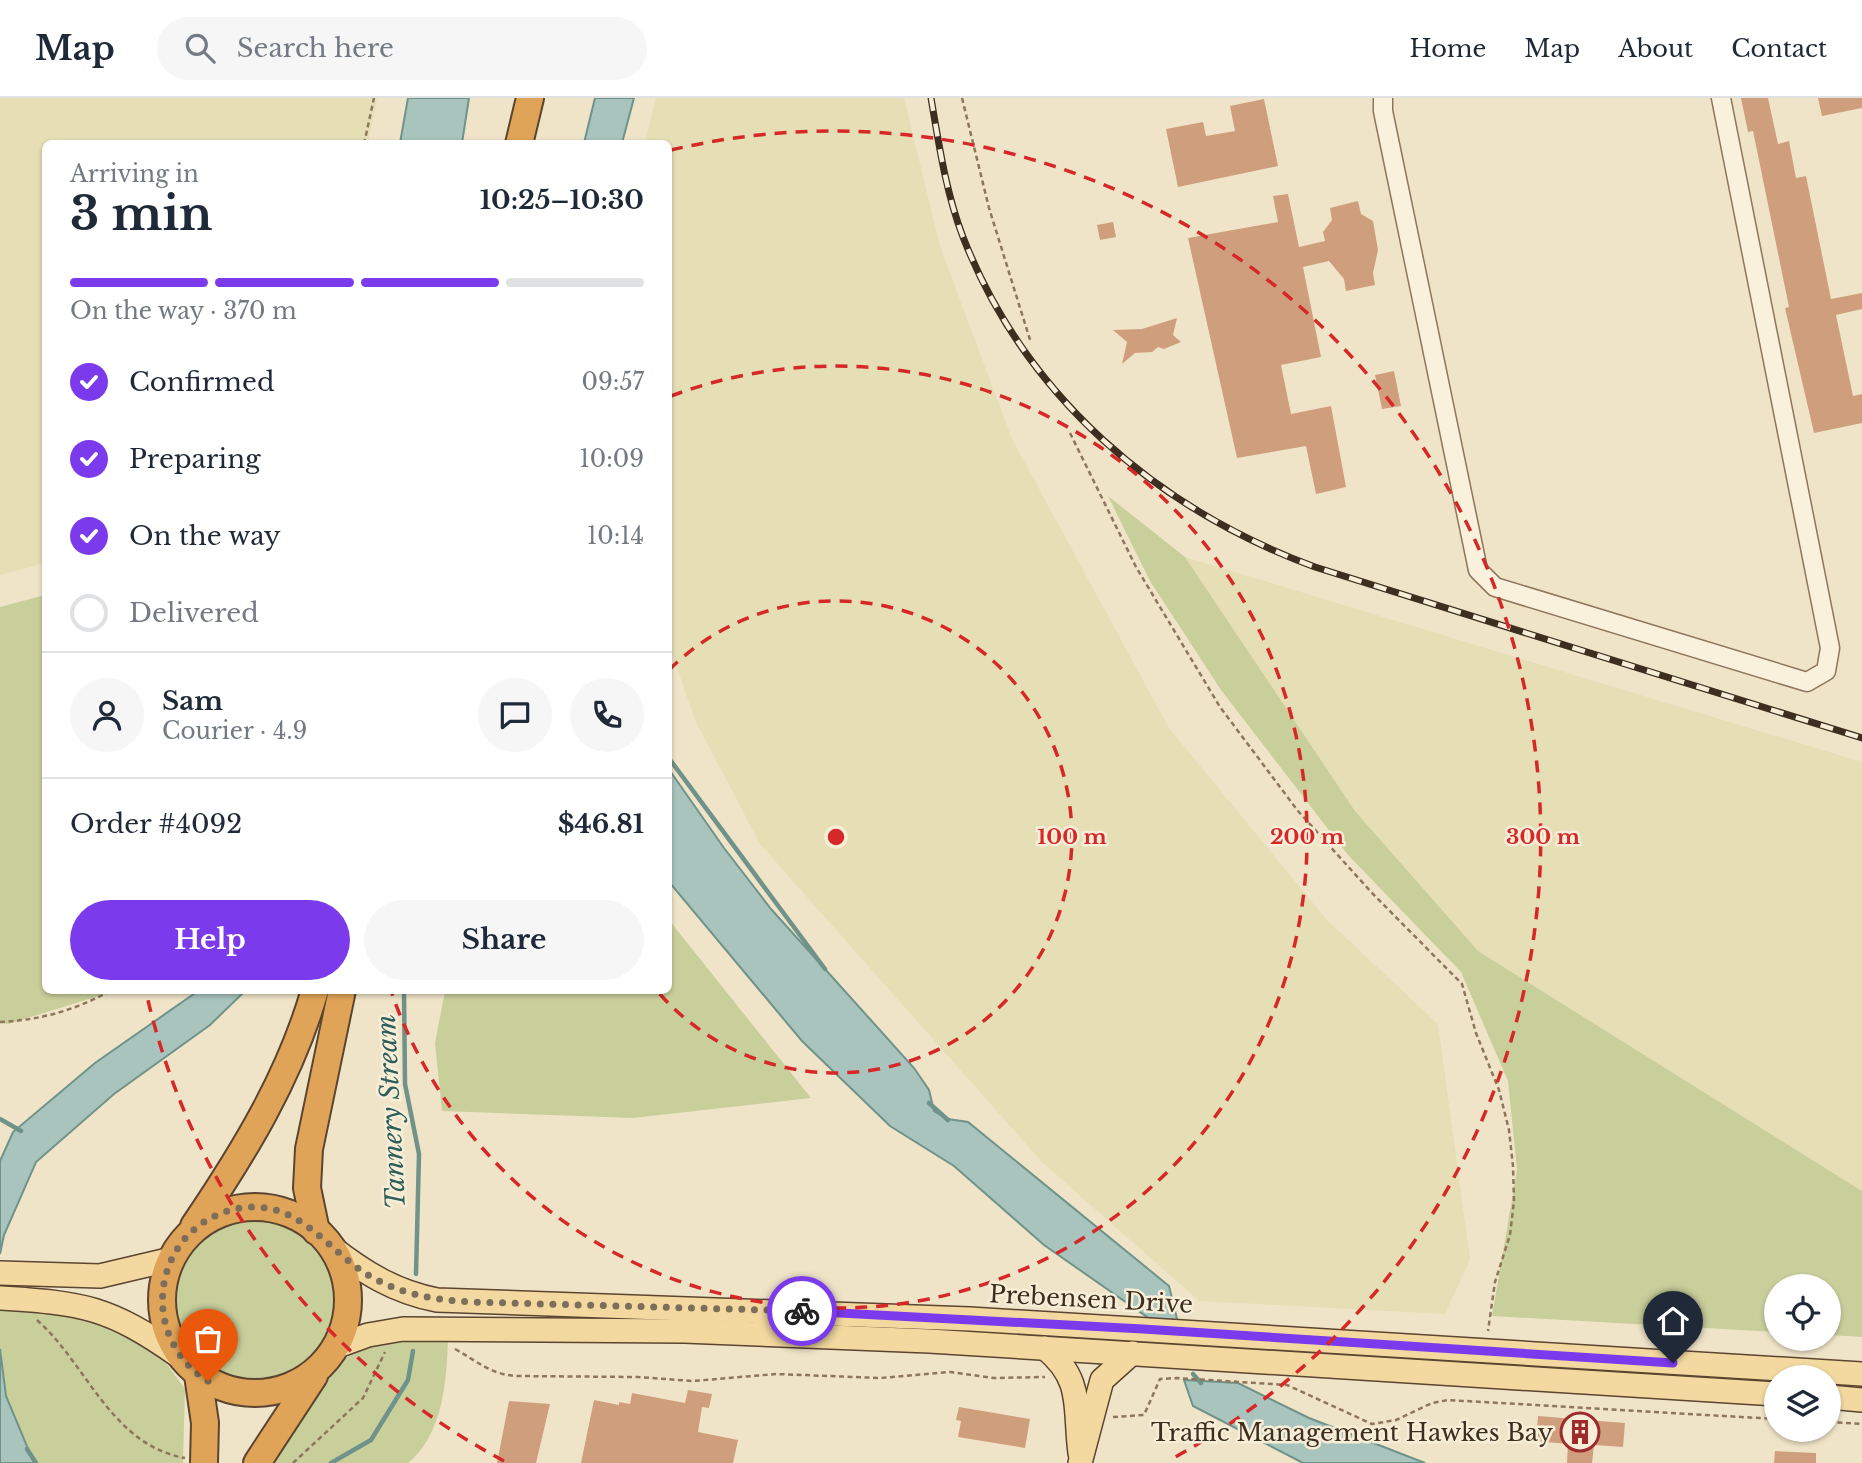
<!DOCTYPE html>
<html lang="en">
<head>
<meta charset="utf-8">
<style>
  :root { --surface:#fff; --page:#f6f6f7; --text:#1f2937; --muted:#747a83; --line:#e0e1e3; --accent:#7c3aed }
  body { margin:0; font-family:"Libre Baskerville",serif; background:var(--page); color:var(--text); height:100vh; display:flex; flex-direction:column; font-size:26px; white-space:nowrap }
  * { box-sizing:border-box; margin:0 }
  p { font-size:23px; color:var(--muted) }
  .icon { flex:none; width:38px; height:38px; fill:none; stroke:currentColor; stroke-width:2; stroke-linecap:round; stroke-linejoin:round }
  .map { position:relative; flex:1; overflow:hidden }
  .details { position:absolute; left:42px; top:42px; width:630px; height:854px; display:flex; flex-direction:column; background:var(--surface); border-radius:10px; box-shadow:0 2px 5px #0004 }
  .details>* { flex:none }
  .tools { position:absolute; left:1764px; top:1176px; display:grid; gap:14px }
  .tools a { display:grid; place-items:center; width:77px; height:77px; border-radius:50%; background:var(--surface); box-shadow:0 2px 5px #0004; font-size:35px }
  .pin { position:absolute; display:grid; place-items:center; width:60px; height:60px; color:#fff; margin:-72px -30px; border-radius:50% 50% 50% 0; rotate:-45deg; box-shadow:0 0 7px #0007 }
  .pin .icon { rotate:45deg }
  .courier { position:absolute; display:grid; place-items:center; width:70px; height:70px; margin:-35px; border:5px solid #7c3aed; border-radius:50%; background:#fff; color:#222; box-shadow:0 2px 9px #0007 }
  .overview em { font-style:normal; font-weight:800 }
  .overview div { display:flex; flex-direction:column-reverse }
  .overview { display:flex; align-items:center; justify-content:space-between; height:119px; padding:0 28px }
  h1 { font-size:46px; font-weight:800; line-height:52px }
  .bar { display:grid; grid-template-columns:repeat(4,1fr); gap:10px 7px; align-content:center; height:84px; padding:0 28px }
  .bar i { height:9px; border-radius:5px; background:var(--line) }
  .bar .on { background:var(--accent) }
  .bar p { grid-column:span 4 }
  .line { display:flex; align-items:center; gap:18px; padding:0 28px; border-top:2px solid var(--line) }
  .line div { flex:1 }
  .round { display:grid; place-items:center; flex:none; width:74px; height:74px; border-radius:37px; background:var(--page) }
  ol { padding:0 28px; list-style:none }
  li { display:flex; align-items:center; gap:21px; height:77px }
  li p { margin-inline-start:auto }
  li .icon { padding:7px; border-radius:50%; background:var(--accent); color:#fff; stroke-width:4 }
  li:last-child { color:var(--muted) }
  li i { width:38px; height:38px; border:4px solid var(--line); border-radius:50% }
  .primary-button { display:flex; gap:14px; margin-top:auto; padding:14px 28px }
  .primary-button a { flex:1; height:80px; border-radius:42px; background:var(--accent); color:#fff; font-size:28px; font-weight:800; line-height:80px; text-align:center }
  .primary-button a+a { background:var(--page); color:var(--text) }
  header { display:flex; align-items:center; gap:42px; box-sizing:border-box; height:98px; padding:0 35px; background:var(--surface); border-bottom:2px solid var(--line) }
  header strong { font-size:33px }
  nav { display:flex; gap:38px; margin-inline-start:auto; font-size:24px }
  .search { width:490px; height:63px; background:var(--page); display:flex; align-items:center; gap:18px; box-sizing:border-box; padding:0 24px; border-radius:38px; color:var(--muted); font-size:26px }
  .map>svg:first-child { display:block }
  .farmland { fill:#e6deb5 }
  .green { fill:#c9cf9b }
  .water { fill:#a9c4bc; stroke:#6f938a; stroke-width:2 }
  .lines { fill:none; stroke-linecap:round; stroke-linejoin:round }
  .stream { stroke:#6f938a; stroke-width:4.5 }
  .building { fill:#cf9f7d }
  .minor-casing { stroke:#8d765c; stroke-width:21 }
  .major-casing { stroke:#5b4430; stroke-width:26 }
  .highway-casing { stroke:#5b4430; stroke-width:30 }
  .path { stroke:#8d765c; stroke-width:2.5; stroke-dasharray:5 3.5; stroke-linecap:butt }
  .minor { stroke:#faf1dc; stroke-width:18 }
  .major { stroke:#f3d9a0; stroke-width:23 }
  .highway { stroke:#e0a458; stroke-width:26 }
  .rail-casing { stroke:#3d2e20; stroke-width:7 }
  .rail { stroke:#f7eed8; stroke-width:4.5; stroke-dasharray:13; stroke-linecap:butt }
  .done { stroke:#7c6e5b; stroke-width:7; stroke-dasharray:0 12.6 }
  .route { stroke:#7c3aed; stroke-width:9 }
  .ring { fill:none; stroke:#d62828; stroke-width:3.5; stroke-dasharray:12 9 }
  .labels { text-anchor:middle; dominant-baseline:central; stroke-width:5; stroke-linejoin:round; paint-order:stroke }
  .street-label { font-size:24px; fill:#3d2e20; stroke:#f7eed8 }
  .poi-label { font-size:24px; fill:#3d2e20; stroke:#f7eed8; text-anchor:end }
  .water-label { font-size:26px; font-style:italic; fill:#2f5d5a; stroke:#f7eed8 }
  .centre { fill:#d62828; stroke:#f7eed8; stroke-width:3.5 }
  .ring-label { font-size:21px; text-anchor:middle; font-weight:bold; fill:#d62828; stroke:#f7eed8; stroke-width:5; stroke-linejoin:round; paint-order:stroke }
</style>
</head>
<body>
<header>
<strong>Map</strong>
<div class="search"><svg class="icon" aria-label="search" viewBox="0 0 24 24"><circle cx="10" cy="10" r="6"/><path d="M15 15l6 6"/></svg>Search here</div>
<nav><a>Home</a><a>Map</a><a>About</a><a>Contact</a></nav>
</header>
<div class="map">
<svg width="1862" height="1365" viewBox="0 0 1862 1365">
  <rect width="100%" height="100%" fill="#f0e4c8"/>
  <g class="farmland">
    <polygon points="0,0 377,0 368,45 46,46 45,465 0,477"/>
    <polygon points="656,0 904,0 940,148 1012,341 1169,630 1326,821 1438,926 1470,1161 1445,1216 1199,1203 1042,1064 760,746 695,622 669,547 668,46 645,45"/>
    <polygon points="1185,459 1862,664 1862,1093 1478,853 1355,713"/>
  </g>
  <g class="green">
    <polygon points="1108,398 1185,459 1355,713 1478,853 1862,1093 1862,1239 1829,1237 1829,1188 1776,1188 1776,1234 1492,1218 1517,1072 1508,983 1461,874 1348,757 1221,592 1150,483"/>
    <polygon points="45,497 46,892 115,893 8,926 0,925 0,509"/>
    <polygon points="669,822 811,1000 633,1020 442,1013 435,945 445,893 668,892"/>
    <circle cx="254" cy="1203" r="80"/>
    <polygon points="0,1208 59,1211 126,1234 164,1262 185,1291 183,1365 0,1365"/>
    <path d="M448,1237C447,1280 444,1336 408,1365H269C292,1332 324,1267 361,1251C387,1240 420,1240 448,1237Z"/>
  </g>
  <g class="water">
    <polygon points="408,0 469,0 462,45 400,45"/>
    <polygon points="595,0 634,0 622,45 584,45"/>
    <polygon points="668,670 724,750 771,811 914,970 929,992 934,1013 948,1021 968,1024 1169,1188 1179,1229 1160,1228 1044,1147 954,1068 890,1028 802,943 669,784"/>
    <polygon points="198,893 245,893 210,927 114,996 36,1064 4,1137 0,1156 0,1063 13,1034 95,965"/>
    <polygon points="0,1251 6,1298 34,1365 0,1365"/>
    <polygon points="1184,1282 1238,1285 1309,1320 1425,1365 1303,1365 1193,1308"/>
  </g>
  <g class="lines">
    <g class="stream">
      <polyline points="668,659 825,871"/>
      <polyline points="404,892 405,986 419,1056 416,1176"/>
      <polyline points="929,1005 948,1022"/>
      <polyline points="0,1021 21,1033"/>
      <polyline points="1193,1276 1201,1285"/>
      <polyline points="27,1351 36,1365"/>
      <polyline points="331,1365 371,1342 408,1282 413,1253"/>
    </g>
  </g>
  <g class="building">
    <polygon points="1741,0 1768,0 1778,46 1789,43 1796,80 1806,78 1831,201 1862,195 1862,211 1836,217 1853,298 1862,296 1862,325 1814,335 1785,210 1789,209 1753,33 1748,34"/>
    <polygon points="1818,0 1862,0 1862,10 1822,18"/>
    <polygon points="1264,1 1278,68 1178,89 1166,31 1203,24 1206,38 1235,33 1230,8"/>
    <polygon points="1288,96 1299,149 1325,143 1323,134 1332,122 1330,110 1358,103 1361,116 1373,123 1378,152 1373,175 1375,187 1346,193 1344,181 1329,163 1303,169 1321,259 1281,267 1291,316 1331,308 1346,389 1316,396 1306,348 1237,360 1188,140 1278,124 1273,98"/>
    <polygon points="1113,124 1116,139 1100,142 1097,127"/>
    <polygon points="1177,220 1173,237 1181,244 1164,251 1158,249 1152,254 1135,255 1122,266 1127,244 1113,232 1142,231"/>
    <polygon points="1394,273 1401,308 1382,311 1375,277"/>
    <polygon points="688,1292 712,1296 709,1310 702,1309 698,1334 738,1342 733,1365 581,1365 594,1302 619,1307 619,1304 630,1306 632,1295 685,1305"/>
    <polygon points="509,1303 550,1306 536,1365 497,1365"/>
    <polygon points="959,1309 1030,1321 1025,1350 958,1339 961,1323 956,1322"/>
    <polygon points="1538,1318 1625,1325 1623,1349 1594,1347 1592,1365 1567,1365 1568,1346 1536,1343"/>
    <polygon points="1775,1353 1816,1355 1816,1365 1774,1365"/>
  </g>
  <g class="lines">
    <defs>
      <polyline id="minor" points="1383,0 1383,13 1478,472 1495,489 1807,584 1826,573 1830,550 1721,0"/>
      <g id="major">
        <path d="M330,1148C363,1174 395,1194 437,1202L970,1221L1862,1276"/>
        <polyline points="0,1175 100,1178 172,1161"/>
        <path d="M0,1200C84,1205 109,1209 179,1258"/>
        <polyline points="335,1249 368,1237 403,1231 684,1233 929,1243 1776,1296"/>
        <path d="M1045,1250C1084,1282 1074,1309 1080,1355"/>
        <polyline points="1829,1299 1862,1302"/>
        <polyline points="1080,1365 1102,1282 1132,1255"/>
      </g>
      <g id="highway">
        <polyline points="519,46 530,0"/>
        <circle cx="255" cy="1202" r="93"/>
        <path d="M194,1128C244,1054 290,979 315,892"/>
        <polyline points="316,1133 307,1090 309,1051 342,892"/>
        <polyline points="198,1277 205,1325 204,1365"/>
        <polyline points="257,1365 314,1278"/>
      </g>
    </defs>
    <use href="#minor" class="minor-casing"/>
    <use href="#major" class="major-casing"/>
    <use href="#highway" class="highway-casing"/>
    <g class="path">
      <polyline points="962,0 989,110 1031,245"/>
      <polyline points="364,46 374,0"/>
      <polyline points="1070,335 1136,469 1220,609 1298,713 1372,795 1462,886 1476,935 1499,992 1509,1032 1513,1068 1514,1103 1510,1137 1495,1184 1488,1233"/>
      <path d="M0,924C41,922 76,912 112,892"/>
      <path d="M37,1222C87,1266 111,1347 185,1360"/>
      <path d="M455,1251C477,1263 491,1277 517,1278L638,1279L693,1283L776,1276L880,1280L950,1274L994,1280L1045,1279"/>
      <polyline points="1113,1319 1144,1317 1160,1281 1177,1280 1287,1287 1372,1326 1396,1322 1432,1305 1448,1302 1776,1321"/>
      <polyline points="1829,1324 1862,1326"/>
      <polyline points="293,1365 363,1300 385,1254"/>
    </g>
    <use href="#minor" class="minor"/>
    <use href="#major" class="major"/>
    <use href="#highway" class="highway"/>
    <defs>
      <path id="rail" d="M931,0C939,47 946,95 963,139C1025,298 1157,411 1315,469L1862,640"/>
    </defs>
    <use href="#rail" class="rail-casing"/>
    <use href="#rail" class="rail"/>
  </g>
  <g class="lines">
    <path class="done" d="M208,1283C134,1237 154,1124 241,1110C301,1101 328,1155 373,1180C405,1197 435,1202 471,1204L802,1213"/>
    <polyline class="route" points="802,1213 1143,1231 1673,1265"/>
  </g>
  <g class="ring">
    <path d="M669 572A236 236 0 1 1 658 894"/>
    <path d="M671 298A471 471 0 1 1 392 896"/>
    <path d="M504 1363A707 707 0 0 1 147 898M671 52A707 707 0 0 1 1168 1363"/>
  </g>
  <defs>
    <symbol id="building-ring" viewBox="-11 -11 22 22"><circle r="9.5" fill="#f7eed8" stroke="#9e2a2b" stroke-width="1.5"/><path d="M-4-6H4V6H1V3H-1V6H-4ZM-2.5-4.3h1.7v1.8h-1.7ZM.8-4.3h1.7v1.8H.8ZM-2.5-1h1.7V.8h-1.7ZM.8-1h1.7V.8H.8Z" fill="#9e2a2b"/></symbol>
  </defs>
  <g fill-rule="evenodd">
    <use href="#building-ring" x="1558" y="1312" width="44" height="44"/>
  </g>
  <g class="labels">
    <g class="street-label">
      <text transform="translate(1091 1201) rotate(3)">Prebensen Drive</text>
    </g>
    <g class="poi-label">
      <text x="1553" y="1334">Traffic Management Hawkes Bay</text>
    </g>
    <g class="water-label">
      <text transform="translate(391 1014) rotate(-93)">Tannery Stream</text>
    </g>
  </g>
  <circle cx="836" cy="739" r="10" class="centre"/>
  <g class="ring-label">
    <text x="1072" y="746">100 m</text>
    <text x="1307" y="746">200 m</text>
    <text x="1543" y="746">300 m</text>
  </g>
</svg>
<div class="tools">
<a><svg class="icon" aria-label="locate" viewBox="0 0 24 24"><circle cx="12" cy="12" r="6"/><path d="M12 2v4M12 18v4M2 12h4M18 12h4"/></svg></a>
<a><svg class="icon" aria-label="layers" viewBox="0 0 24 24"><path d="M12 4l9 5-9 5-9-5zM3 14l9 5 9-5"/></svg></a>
</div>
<div class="pin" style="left:208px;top:1283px;background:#ea580c"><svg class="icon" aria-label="bag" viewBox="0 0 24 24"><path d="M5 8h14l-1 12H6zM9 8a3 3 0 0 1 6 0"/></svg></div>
<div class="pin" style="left:1673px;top:1265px;background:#1f2937"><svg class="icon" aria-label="home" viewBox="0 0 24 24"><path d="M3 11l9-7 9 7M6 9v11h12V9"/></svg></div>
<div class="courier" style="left:802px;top:1213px"><svg class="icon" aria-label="bike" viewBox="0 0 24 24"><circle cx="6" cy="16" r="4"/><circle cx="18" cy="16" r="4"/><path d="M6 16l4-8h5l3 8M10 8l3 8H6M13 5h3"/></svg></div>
<section class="details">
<div class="overview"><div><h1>3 min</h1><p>Arriving in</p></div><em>10:25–10:30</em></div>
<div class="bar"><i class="on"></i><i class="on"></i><i class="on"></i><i></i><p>On the way · 370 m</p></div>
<ol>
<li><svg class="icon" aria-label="check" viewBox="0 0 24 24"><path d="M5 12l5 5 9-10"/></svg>Confirmed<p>09:57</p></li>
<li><svg class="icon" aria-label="check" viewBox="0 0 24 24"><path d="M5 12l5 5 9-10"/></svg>Preparing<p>10:09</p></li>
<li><svg class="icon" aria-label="check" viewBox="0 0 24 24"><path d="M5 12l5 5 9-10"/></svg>On the way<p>10:14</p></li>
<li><i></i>Delivered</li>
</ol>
<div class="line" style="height:126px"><a class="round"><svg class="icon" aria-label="person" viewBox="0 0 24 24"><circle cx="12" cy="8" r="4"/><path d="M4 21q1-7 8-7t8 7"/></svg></a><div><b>Sam</b><p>Courier · 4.9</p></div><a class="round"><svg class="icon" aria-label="chat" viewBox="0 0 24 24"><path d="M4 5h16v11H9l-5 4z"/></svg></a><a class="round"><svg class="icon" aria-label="phone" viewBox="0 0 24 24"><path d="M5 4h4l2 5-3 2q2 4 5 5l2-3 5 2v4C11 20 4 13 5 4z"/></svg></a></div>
<div class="line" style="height:91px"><div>Order #4092</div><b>$46.81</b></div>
<div class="primary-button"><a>Help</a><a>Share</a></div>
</section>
</div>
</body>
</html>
